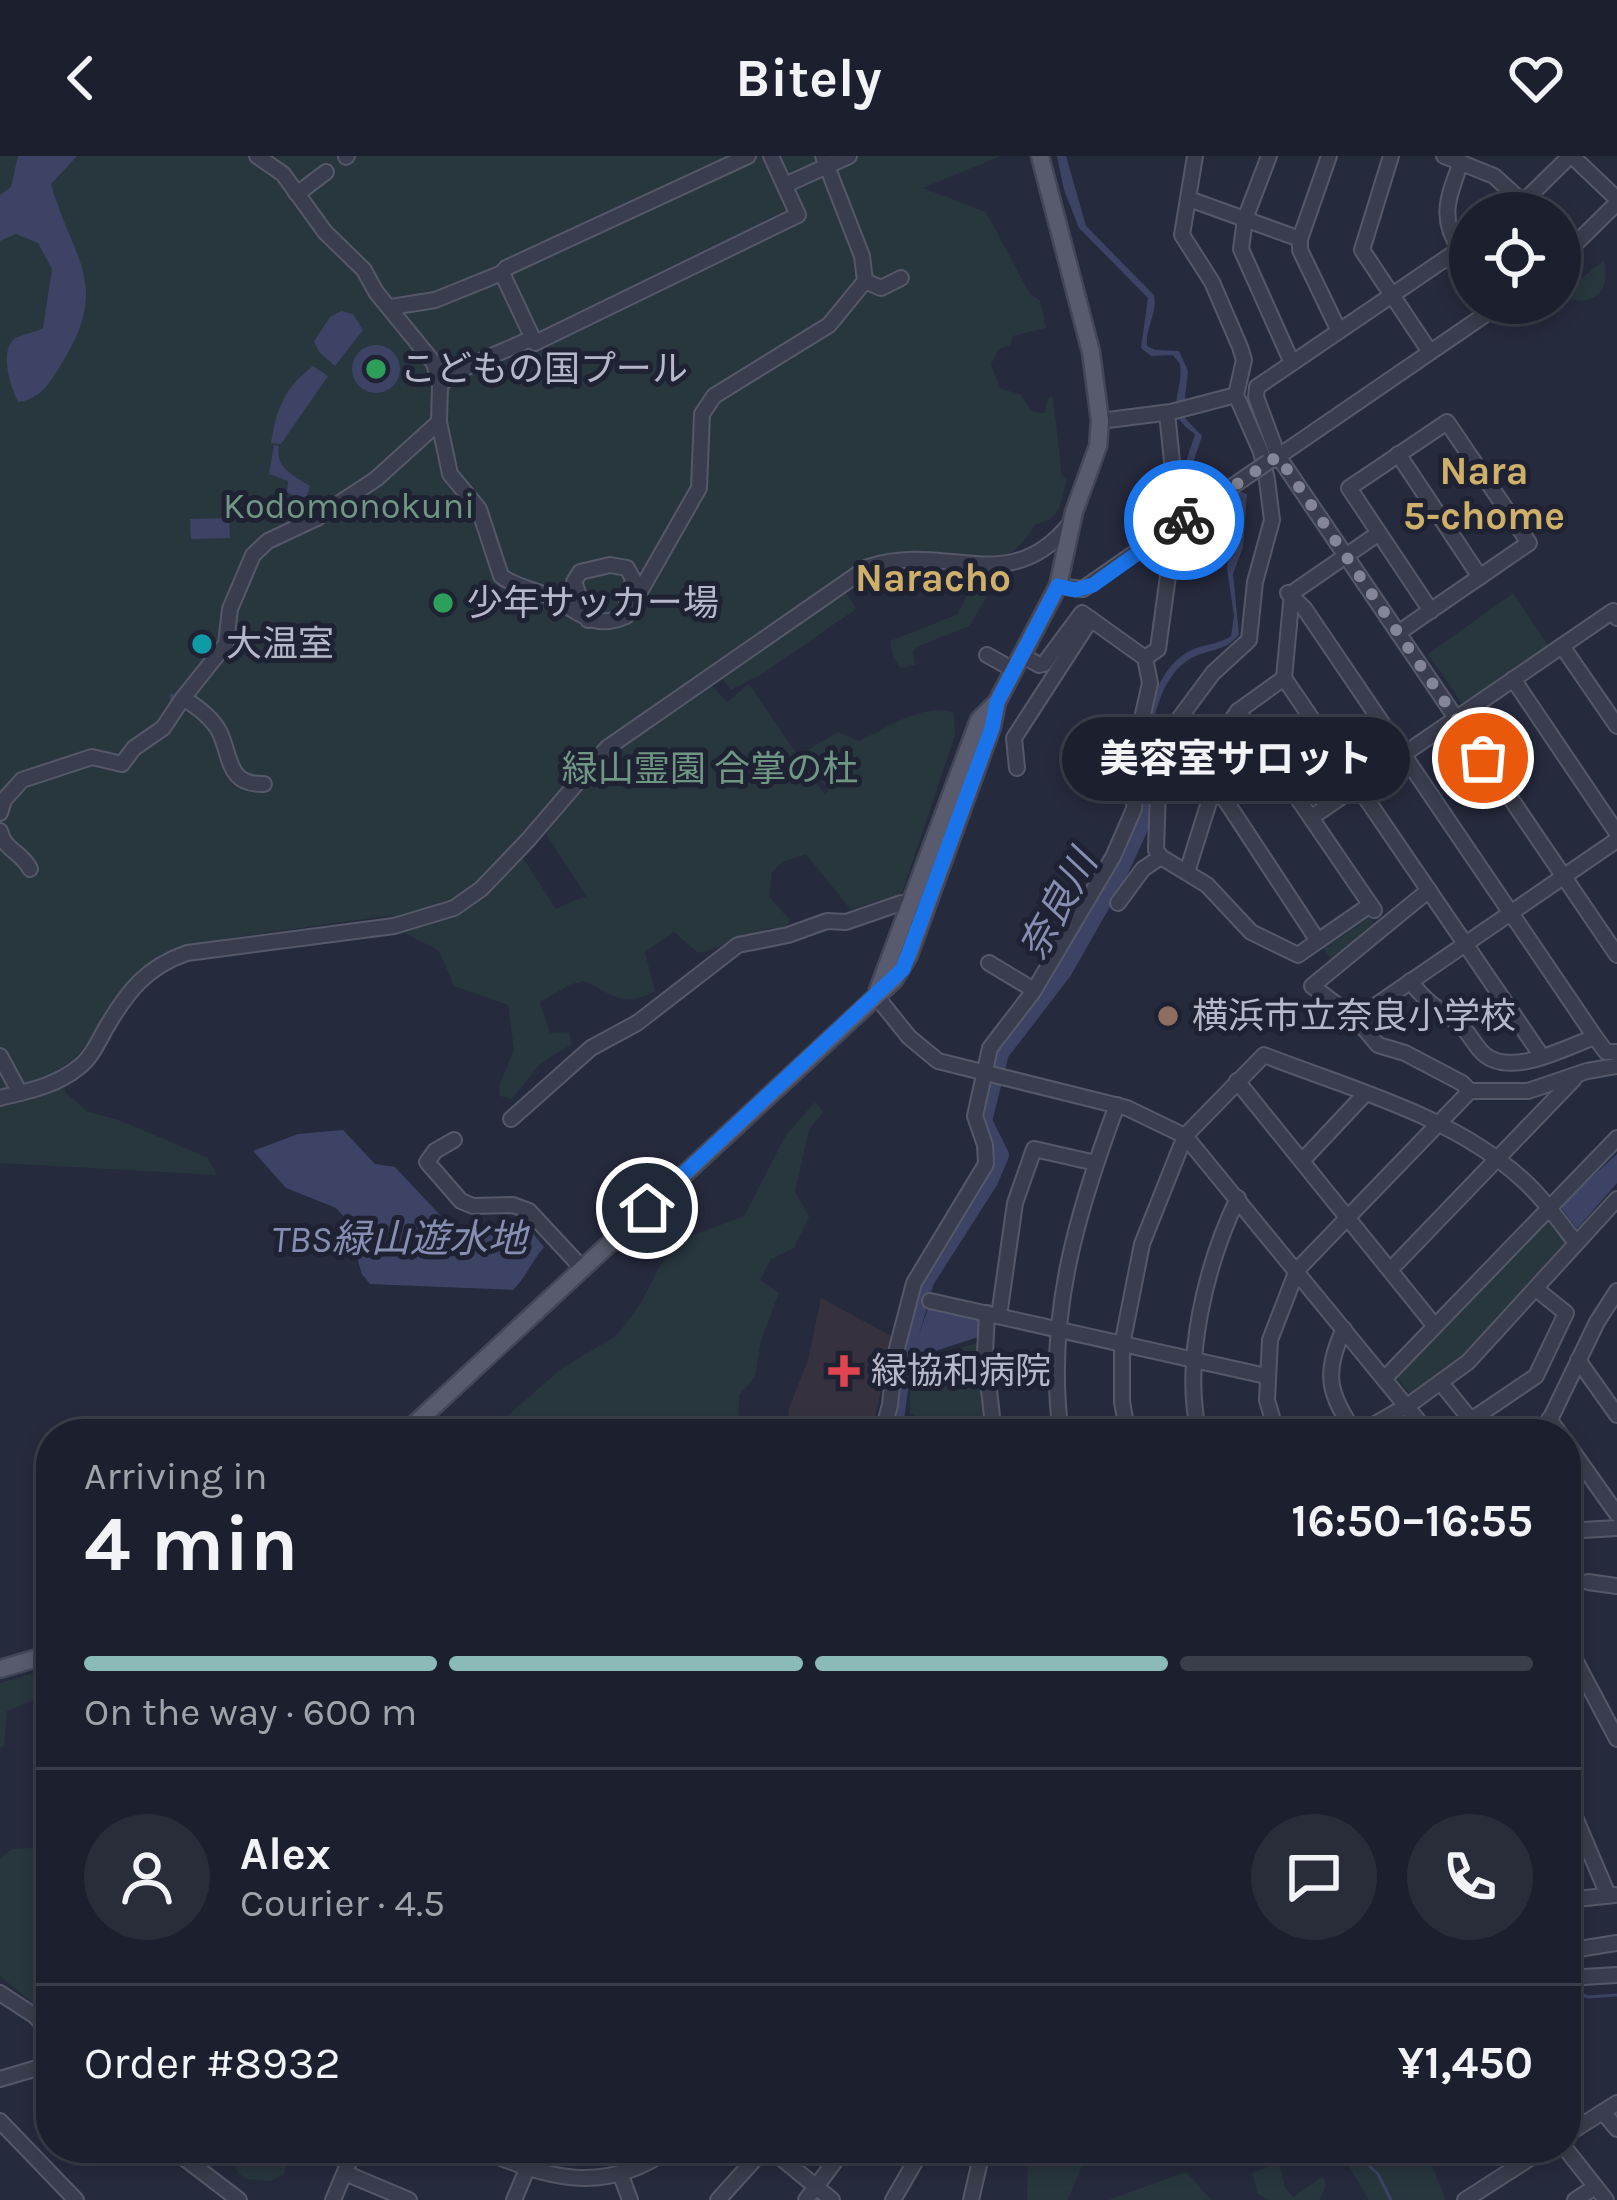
<!DOCTYPE html>
<html lang="en">
<head>
<meta charset="utf-8">
<style>
  :root { --surface:#1c202e; --page:#292d3a; --text:#f1f3f6; --muted:#a0a3aa; --line:#3a3e4a; --accent:#8bbbb9 }
  body { margin:0; font-family:Karla,"Noto Sans JP",sans-serif; background:var(--page); color:var(--text); height:100vh; display:flex; flex-direction:column; font-size:45px; white-space:nowrap }
  * { box-sizing:border-box; margin:0 }
  p { font-size:39px; color:var(--muted) }
  .icon { flex:none; width:66px; height:66px; fill:none; stroke:currentColor; stroke-width:2; stroke-linecap:round; stroke-linejoin:round }
  .map { position:relative; flex:1; overflow:hidden }
  .panel { position:absolute; left:36px; top:1263px; width:1545px; height:744px; display:flex; flex-direction:column; background:var(--surface); border-radius:48px; box-shadow:0 6px 18px #0003,0 0 0 3px var(--line) }
  .panel>* { flex:none }
  .tools { position:absolute; left:1449px; top:36px; display:grid; gap:24px }
  .tools a { display:grid; place-items:center; width:132px; height:132px; border-radius:50%; background:var(--surface); box-shadow:0 6px 18px #0003,0 0 0 3px var(--line); font-size:60px }
  .pin { position:absolute; display:grid; place-items:center; width:102px; height:102px; color:#fff; margin:-51px; border:6px solid #fff; border-radius:50%; box-shadow:0 3px 12px #0007 }
  .courier { position:absolute; display:grid; place-items:center; width:120px; height:120px; margin:-60px; border:9px solid #1a73e8; border-radius:50%; background:#fff; color:#222; box-shadow:0 3px 15px #0007 }
  .bubble { position:absolute; height:84px; border-radius:42px; background:var(--surface); box-shadow:0 6px 18px #0003,0 0 0 3px var(--line); font-size:39px; font-weight:700; line-height:84px; text-align:center }
  .overview em { font-style:normal; font-weight:700 }
  .overview div { display:flex; flex-direction:column-reverse }
  .overview { display:flex; align-items:center; justify-content:space-between; height:204px; padding:0 48px }
  h1 { font-size:78px; font-weight:700; line-height:90px }
  .bar { display:grid; grid-template-columns:repeat(4,1fr); gap:18px 12px; align-content:center; height:144px; padding:0 48px }
  .bar i { height:15px; border-radius:9px; background:var(--line) }
  .bar .on { background:var(--accent) }
  .bar p { grid-column:span 4 }
  .line { display:flex; align-items:center; gap:30px; padding:0 48px; border-top:3px solid var(--line) }
  .line div { flex:1 }
  .round { display:grid; place-items:center; flex:none; width:126px; height:126px; border-radius:63px; background:var(--page) }
  header { display:flex; justify-content:space-between; align-items:center; height:156px; padding:0 48px; background:var(--surface); font-size:54px; font-weight:700 }
  .map>svg:first-child { display:block }
  .medical { fill:#36313e }
  .green { fill:#28363e }
  .water { fill:#3d4364 }
  .lines { fill:none; stroke-linecap:round; stroke-linejoin:round }
  .stream { stroke:#3d4364; stroke-width:3 }
  .river { stroke:#3d4364; stroke-width:18 }
  .minor-casing { stroke:#555868; stroke-width:18 }
  .major-casing { stroke:#434656; stroke-width:21 }
  .minor { stroke:#3a3d4d; stroke-width:14 }
  .major { stroke:#585b6d; stroke-width:16 }
  .minor-bridge-casing { stroke:#555868; stroke-width:18; stroke-linecap:butt }
  .minor-bridge { stroke:#3a3d4d; stroke-width:14 }
  .done { stroke:#848697; stroke-width:12; stroke-dasharray:0 21.6 }
  .route { stroke:#1a73e8; stroke-width:15 }
  .leisure-dot { fill:#2e9e5b; stroke:#1f2232; stroke-width:4.5 }
  .culture-dot { fill:#0f9aa8; stroke:#1f2232; stroke-width:4.5 }
  .education-dot { fill:#8d6e63; stroke:#1f2232; stroke-width:4.5 }
  .health-dot { fill:#e0444e; stroke:#1f2232; stroke-width:4.5 }
  .labels { text-anchor:middle; dominant-baseline:central; stroke-width:10; stroke-linejoin:round; paint-order:stroke }
  .poi-label { font-size:36px; fill:#b6b8c8; stroke:#1f2232; text-anchor:start }
  .park-label { font-size:36px; fill:#6f9783; stroke:#1f2232 }
  .neighbourhood-label { font-size:39px; font-weight:bold; fill:#ceb06b; stroke:#1f2232 }
  .water-label { font-size:39px; font-style:italic; fill:#868eb2; stroke:#1f2232 }
</style>
</head>
<body>
<header><svg class="icon" aria-label="back" viewBox="0 0 24 24"><path d="M15 5l-7 7 7 7"/></svg>Bitely<svg class="icon" aria-label="heart" viewBox="0 0 24 24"><path d="M12 20l-8-8c-3-5 5-10 8-4 3-6 11-1 8 4z"/></svg></header>
<div class="map">
<svg width="1617" height="2044" viewBox="0 0 1617 2044">
  <rect width="100%" height="100%" fill="#262a3d"/>
  <polygon class="medical" points="821,1142 893,1181 871,1278 787,1278 789,1252 808,1204"/>
  <g class="green">
    <path d="M0,0H1001L923,32L986,56L1030,138L1040,144L1046,172L1013,180L1010,189L998,194L991,209L1001,233L1020,238L1032,255L1044,257L1049,240L1053,242L1062,320L1067,323C1061,345 1062,363 1036,368C991,435 979,389 921,402C894,407 867,418 840,426L856,453L765,516L731,534L714,512L571,627L514,688L556,753L582,741L588,743L546,678L587,624L630,586L711,528L727,546L749,528L825,639L828,635L804,596L838,576L859,585C885,573 926,545 954,557L955,579L902,737L851,754L806,698L782,706L772,716L769,741L790,764L785,772C752,770 729,791 698,797L674,776L645,796L655,835C621,853 615,839 584,825L569,829L540,846L550,877L569,876L572,888L540,908L512,943L500,940L499,930L514,894L508,849L454,830L439,795L398,773L392,759L187,788C104,815 115,877 59,914L66,937L88,956L119,964L208,1002L217,1019L0,1007V899L4,898L0,890Z"/>
    <path d="M1604,104C1613,135 1590,155 1561,139Z"/>
    <polygon points="1001,420 1002,428 989,437 969,470 917,491 913,495 915,509 901,512 893,501 890,485 958,458 973,425"/>
    <polygon points="1513,437 1550,492 1465,552 1428,498"/>
    <polygon points="1370,761 1374,768 1331,803 1324,793"/>
    <polygon points="815,946 823,956 809,974 795,1035 809,1061 794,1092 771,1103 760,1124 779,1137 761,1185 755,1221 739,1239 738,1278 521,1277 507,1260 561,1213 617,1179 639,1150 661,1108 680,1084 744,1060 786,979"/>
    <polygon points="1546,1063 1566,1085 1471,1193 1412,1241 1394,1218"/>
    <polygon points="980,1186 987,1278 955,1278 955,1272 932,1271 910,1257 911,1207"/>
    <polygon points="51,1512 51,1537 7,1555 4,1590 0,1592 0,1527"/>
    <polygon points="31,1692 51,1708 51,1862 0,1820 0,1702 12,1693"/>
    <polygon points="234,1992 291,1992 284,2018 270,2025 245,2023 237,2015"/>
    <polygon points="1028,1992 1089,1992 1068,2044 1027,2044"/>
    <polygon points="1349,1992 1366,1992 1388,2007 1425,1993 1446,2044 1369,2044 1345,2004"/>
    <polygon points="1279,2007 1285,2031 1293,2041 1323,2020 1326,2029 1320,2044 1270,2044 1258,2038 1252,2017"/>
    <polygon points="1186,2016 1211,2044 1108,2044"/>
  </g>
  <g class="water">
    <path d="M18,0H77L51,28C73,106 113,128 59,212C48,229 40,243 18,246C9,227 0,196 14,183C23,178 33,177 43,172L52,113L38,87L16,78L0,85V39L11,31Z"/>
    <path d="M1057,0H1066L1086,70L1154,139C1158,157 1145,171 1147,190L1155,194L1179,195L1188,215L1183,260L1202,280L1190,316L1194,321L1247,338L1243,391L1233,418L1239,478C1228,493 1215,493 1198,499C1163,512 1151,562 1150,596L1144,595C1146,559 1157,508 1194,493C1207,488 1219,488 1231,480L1234,460L1227,412L1239,345L1198,332L1182,318L1195,278C1161,256 1184,239 1180,208L1173,199L1151,200L1141,192L1148,142L1079,72L1064,34Z"/>
    <polygon points="341,155 353,158 363,174 335,210 319,196 314,185 330,161"/>
    <circle cx="376" cy="213" r="24"/>
    <path d="M313,210L328,220L281,288L271,287C276,253 285,231 313,210Z"/>
    <path d="M274,289L279,290C275,312 293,319 310,330L307,340L298,343L287,336L288,325L269,318Z"/>
    <polygon points="229,362 230,382 191,383 190,363"/>
    <path d="M343,974L375,1008L395,1011L456,1076L531,1075L544,1091C532,1105 524,1124 513,1134L370,1128L362,1118L345,1062L336,1052L286,1032L253,995L298,978Z"/>
    <polygon points="1617,998 1617,1027 1577,1073 1560,1050"/>
    <polygon points="928,1152 979,1161 978,1181 911,1203"/>
  </g>
  <g class="lines">
    <g class="stream">
      <polyline points="171,549 172,539"/>
      <polyline points="895,1264 904,1278"/>
      <polyline points="1566,1833 1588,1841 1617,1839"/>
      <polyline points="1350,1992 1378,2018 1391,2044"/>
    </g>
    <polyline class="river" points="895,1264 903,1203 925,1125 989,1025 1000,999 983,965 1000,897 1063,815 1117,720 1139,672 1147,640 1150,572"/>
    <defs>
      <g id="minor">
        <path d="M257,0L283,18L325,76L364,114L376,136L434,207L440,230L439,266L376,323L317,362L268,385L253,399L230,453L226,488L183,542C196,550 212,562 219,575C232,601 226,629 264,628"/>
        <polyline points="748,0 506,112 502,117 535,187 798,59 771,0"/>
        <polyline points="1269,0 1245,63 1241,93 1292,207"/>
        <polyline points="1329,0 1300,83 1300,94 1339,175"/>
        <polyline points="1391,0 1362,94 1430,196"/>
        <polyline points="1444,0 1494,20 1525,48"/>
        <polyline points="1572,0 1617,43"/>
        <polyline points="346,1 347,0"/>
        <polyline points="785,29 849,0"/>
        <polyline points="295,35 297,38 326,16"/>
        <polyline points="1189,43 1300,83"/>
        <polyline points="1512,57 1570,0"/>
        <polyline points="1470,86 1257,231 1256,241 1278,300 1617,799"/>
        <path d="M1460,93C1438,62 1449,39 1461,6"/>
        <polyline points="1560,103 1617,47"/>
        <polyline points="865,125 881,132 901,122"/>
        <polyline points="391,151 435,144 502,117"/>
        <path d="M440,230C452,213 509,194 532,182"/>
        <polyline points="1100,265 1171,256 1236,239"/>
        <path d="M439,266L450,318L479,353L501,420C514,430 531,433 546,439C577,452 590,476 626,460L699,332L702,258L714,240L829,169L865,125L862,100L823,0"/>
        <polyline points="1398,298 1480,421"/>
        <polyline points="1273,304 1502,147"/>
        <polyline points="1058,430 1083,433 1136,396"/>
        <polyline points="1288,437 1304,452 1595,881 1606,896 1617,896"/>
        <polyline points="588,464 574,426 580,416 610,409 627,412 633,423 626,452"/>
        <polyline points="1398,477 1529,387 1447,266 1349,332 1431,455"/>
        <polyline points="1562,490 1617,570"/>
        <polyline points="987,499 1014,514"/>
        <polyline points="1145,502 1158,493 1177,354 1167,257"/>
        <polyline points="1284,522 1541,899"/>
        <polyline points="1513,523 1617,677"/>
        <polyline points="1238,555 1374,754"/>
        <polyline points="1017,612 1014,582 1091,463"/>
        <polyline points="0,657 4,644 22,624 92,601 122,608 134,592 163,572 183,542"/>
        <polyline points="1312,661 1613,455 1617,462"/>
        <path d="M0,675C4,694 23,697 30,713"/>
        <polyline points="1161,701 1207,729 1251,776 1298,799 1318,785 1201,607 1238,555 1284,522 1292,437 1379,377"/>
        <polyline points="1187,716 1214,630"/>
        <polyline points="1429,734 1312,830 1356,863 1378,889 1405,897 1462,927 1470,935 1528,935 1587,915 1617,910"/>
        <polyline points="1118,747 1143,713 1161,701 1156,694 1159,607 1164,583 1213,517 1249,484 1255,426 1272,364 1267,324 1261,296 1236,239 1244,204 1240,191 1212,126 1182,79 1195,0"/>
        <polyline points="1318,785 1370,749"/>
        <polyline points="989,807 1034,834"/>
        <path d="M1410,825C1431,852 1437,850 1460,869C1470,877 1475,891 1485,899C1513,921 1566,891 1595,881"/>
        <polyline points="876,840 909,881 938,905 1127,952 1185,980 1429,1278"/>
        <polyline points="1356,863 1617,684"/>
        <polyline points="0,900 20,937"/>
        <polyline points="1237,925 1434,1169"/>
        <path d="M0,942C28,935 56,930 79,911C92,901 98,886 106,872C127,836 146,811 187,797L394,770L454,752L481,733L528,684L607,592L868,411C947,385 1008,443 1069,369"/>
        <polyline points="511,963 591,892 637,867 738,789 788,779 827,765 846,766 901,747 919,751"/>
        <polyline points="454,984 435,995 427,1006 461,1045 473,1050 513,1049 529,1055 582,1112"/>
        <polyline points="1302,1005 1364,939"/>
        <polyline points="1391,1113 1574,923"/>
        <polyline points="930,1145 1266,1220"/>
        <polyline points="987,1157 985,1198 994,1278"/>
        <polyline points="999,1160 1015,1047 1034,993 1096,1007"/>
        <path d="M1344,1173C1323,1217 1328,1238 1356,1278"/>
        <polyline points="1578,1204 1617,1259"/>
        <polyline points="1385,1222 1617,982"/>
        <polyline points="1441,1227 1471,1264 1536,1220 1566,1157 1536,1133"/>
        <polyline points="1549,1263 1560,1278"/>
        <polyline points="882,1278 890,1249 895,1200 914,1127 986,1008 985,989 975,960 990,892 1033,836 1113,701 1134,653 1137,585 1150,527 1145,502 1082,457 1044,508 1039,509 1022,499"/>
        <path d="M1061,1278C1045,1162 1077,1056 1117,949"/>
        <path d="M1128,1278L1122,1246V1189L1142,1088L1185,980L1264,899C1350,933 1452,959 1522,1023C1543,1042 1559,1065 1576,1087"/>
        <path d="M1199,1278C1182,1205 1206,1108 1238,1042"/>
        <polyline points="1277,1278 1267,1244 1270,1184 1297,1114 1470,935"/>
        <polyline points="1358,1278 1413,1246 1468,1206 1617,1043"/>
        <polyline points="1543,1278 1597,1166 1617,1135"/>
        <polyline points="1566,1286 1617,1358"/>
        <polyline points="1566,1375 1617,1372"/>
        <polyline points="1588,1426 1617,1430"/>
        <polyline points="1566,1487 1617,1583"/>
        <polyline points="1566,1640 1608,1739"/>
        <polyline points="1566,1744 1615,1739"/>
        <polyline points="1566,1795 1617,1787"/>
        <polyline points="1566,1822 1617,1819"/>
        <polyline points="0,1837 35,1860 51,1877"/>
        <polyline points="0,1923 51,1908"/>
        <polyline points="1603,1956 1617,1973"/>
        <polyline points="0,1965 76,2044"/>
        <polyline points="1566,1979 1617,1947"/>
        <polyline points="171,1992 239,2044"/>
        <path d="M477,1992C547,2022 603,2041 671,1992"/>
        <polyline points="769,1992 832,2044"/>
        <polyline points="1565,1992 1606,2044"/>
        <polyline points="345,2017 409,2044"/>
        <polyline points="620,2017 630,2044"/>
        <polyline points="333,2044 355,1992"/>
        <polyline points="514,2044 536,1992"/>
        <polyline points="718,2044 765,1992"/>
        <polyline points="806,2044 845,1992"/>
        <polyline points="893,2044 923,1992"/>
        <polyline points="971,2044 983,1992"/>
        <polyline points="1465,2044 1546,1992"/>
        <polyline points="1575,2044 1595,2031"/>
      </g>
      <g id="major">
        <polyline points="878,834 979,564 997,546 1058,430 1074,356 1098,290 1100,265 1091,196 1040,0"/>
        <polyline points="404,1278 894,824 909,799 992,571 997,546"/>
        <polyline points="0,1513 51,1498"/>
      </g>
    </defs>
    <use href="#minor" class="minor-casing"/>
    <use href="#major" class="major-casing"/>
    <use href="#minor" class="minor"/>
    <use href="#major" class="major"/>
    <defs>
      <polyline id="minor-bridge" points="1136,396 1268,306"/>
    </defs>
    <use href="#minor-bridge" class="minor-bridge-casing"/>
    <use href="#minor-bridge" class="minor-bridge"/>
  </g>
  <g class="lines">
    <polyline class="done" points="1184,364 1278,300 1483,602"/>
    <polyline class="route" points="647,1052 903,813 992,572 997,546 1058,430 1075,434 1093,429 1184,364"/>
  </g>
  <g class="leisure-dot">
    <circle cx="376" cy="213" r="12"/>
    <circle cx="443" cy="447" r="12"/>
  </g>
  <circle class="culture-dot" cx="202" cy="488" r="12"/>
  <circle class="education-dot" cx="1168" cy="860" r="12"/>
  <path class="health-dot" d="M838 1197h12v12h12v12h-12v12h-12v-12h-12v-12h12z"/>
  <g class="labels">
    <g class="poi-label">
      <text x="400" y="213">こどもの国プール</text>
      <text x="467" y="447">少年サッカー場</text>
      <text x="226" y="488">大温室</text>
      <text x="1192" y="860">横浜市立奈良小学校</text>
      <text x="871" y="1215">緑協和病院</text>
    </g>
    <g class="park-label">
      <text x="349" y="350">Kodomonokuni</text>
      <text x="710" y="613">緑山霊園 合掌の杜</text>
    </g>
    <g class="neighbourhood-label">
      <text x="1484" y="315">Nara<tspan x="1484" dy="45">5-chome</tspan></text>
      <text x="933" y="422">Naracho</text>
    </g>
    <g class="water-label">
      <text transform="translate(1058 749) rotate(-61)">奈良川</text>
      <text x="399" y="1083">TBS緑山遊水地</text>
    </g>
  </g>
</svg>
<div class="tools">
<a><svg class="icon" aria-label="locate" viewBox="0 0 24 24"><circle cx="12" cy="12" r="6"/><path d="M12 2v4M12 18v4M2 12h4M18 12h4"/></svg></a>
</div>
<div class="pin" style="left:1483px;top:602px;background:#ea580c"><svg class="icon" aria-label="bag" viewBox="0 0 24 24"><path d="M5 8h14l-1 12H6zM9 8a3 3 0 0 1 6 0"/></svg></div>
<div class="pin" style="left:647px;top:1052px;background:#1f2937"><svg class="icon" aria-label="home" viewBox="0 0 24 24"><path d="M3 11l9-7 9 7M6 9v11h12V9"/></svg></div>
<div class="courier" style="left:1184px;top:364px"><svg class="icon" aria-label="bike" viewBox="0 0 24 24"><circle cx="6" cy="16" r="4"/><circle cx="18" cy="16" r="4"/><path d="M6 16l4-8h5l3 8M10 8l3 8H6M13 5h3"/></svg></div>
<div class="bubble" style="left:1062px;top:561px;width:348px">美容室サロット</div>
<section class="panel">
<div class="overview"><div><h1>4 min</h1><p>Arriving in</p></div><em>16:50–16:55</em></div>
<div class="bar"><i class="on"></i><i class="on"></i><i class="on"></i><i></i><p>On the way · 600 m</p></div>
<div class="line" style="height:216px"><a class="round"><svg class="icon" aria-label="person" viewBox="0 0 24 24"><circle cx="12" cy="8" r="4"/><path d="M4 21q1-7 8-7t8 7"/></svg></a><div><b>Alex</b><p>Courier · 4.5</p></div><a class="round"><svg class="icon" aria-label="chat" viewBox="0 0 24 24"><path d="M4 5h16v11H9l-5 4z"/></svg></a><a class="round"><svg class="icon" aria-label="phone" viewBox="0 0 24 24"><path d="M5 4h4l2 5-3 2q2 4 5 5l2-3 5 2v4C11 20 4 13 5 4z"/></svg></a></div>
<div class="line" style="height:156px"><div>Order #8932</div><b>¥1,450</b></div>
</section>
</div>
</body>
</html>
